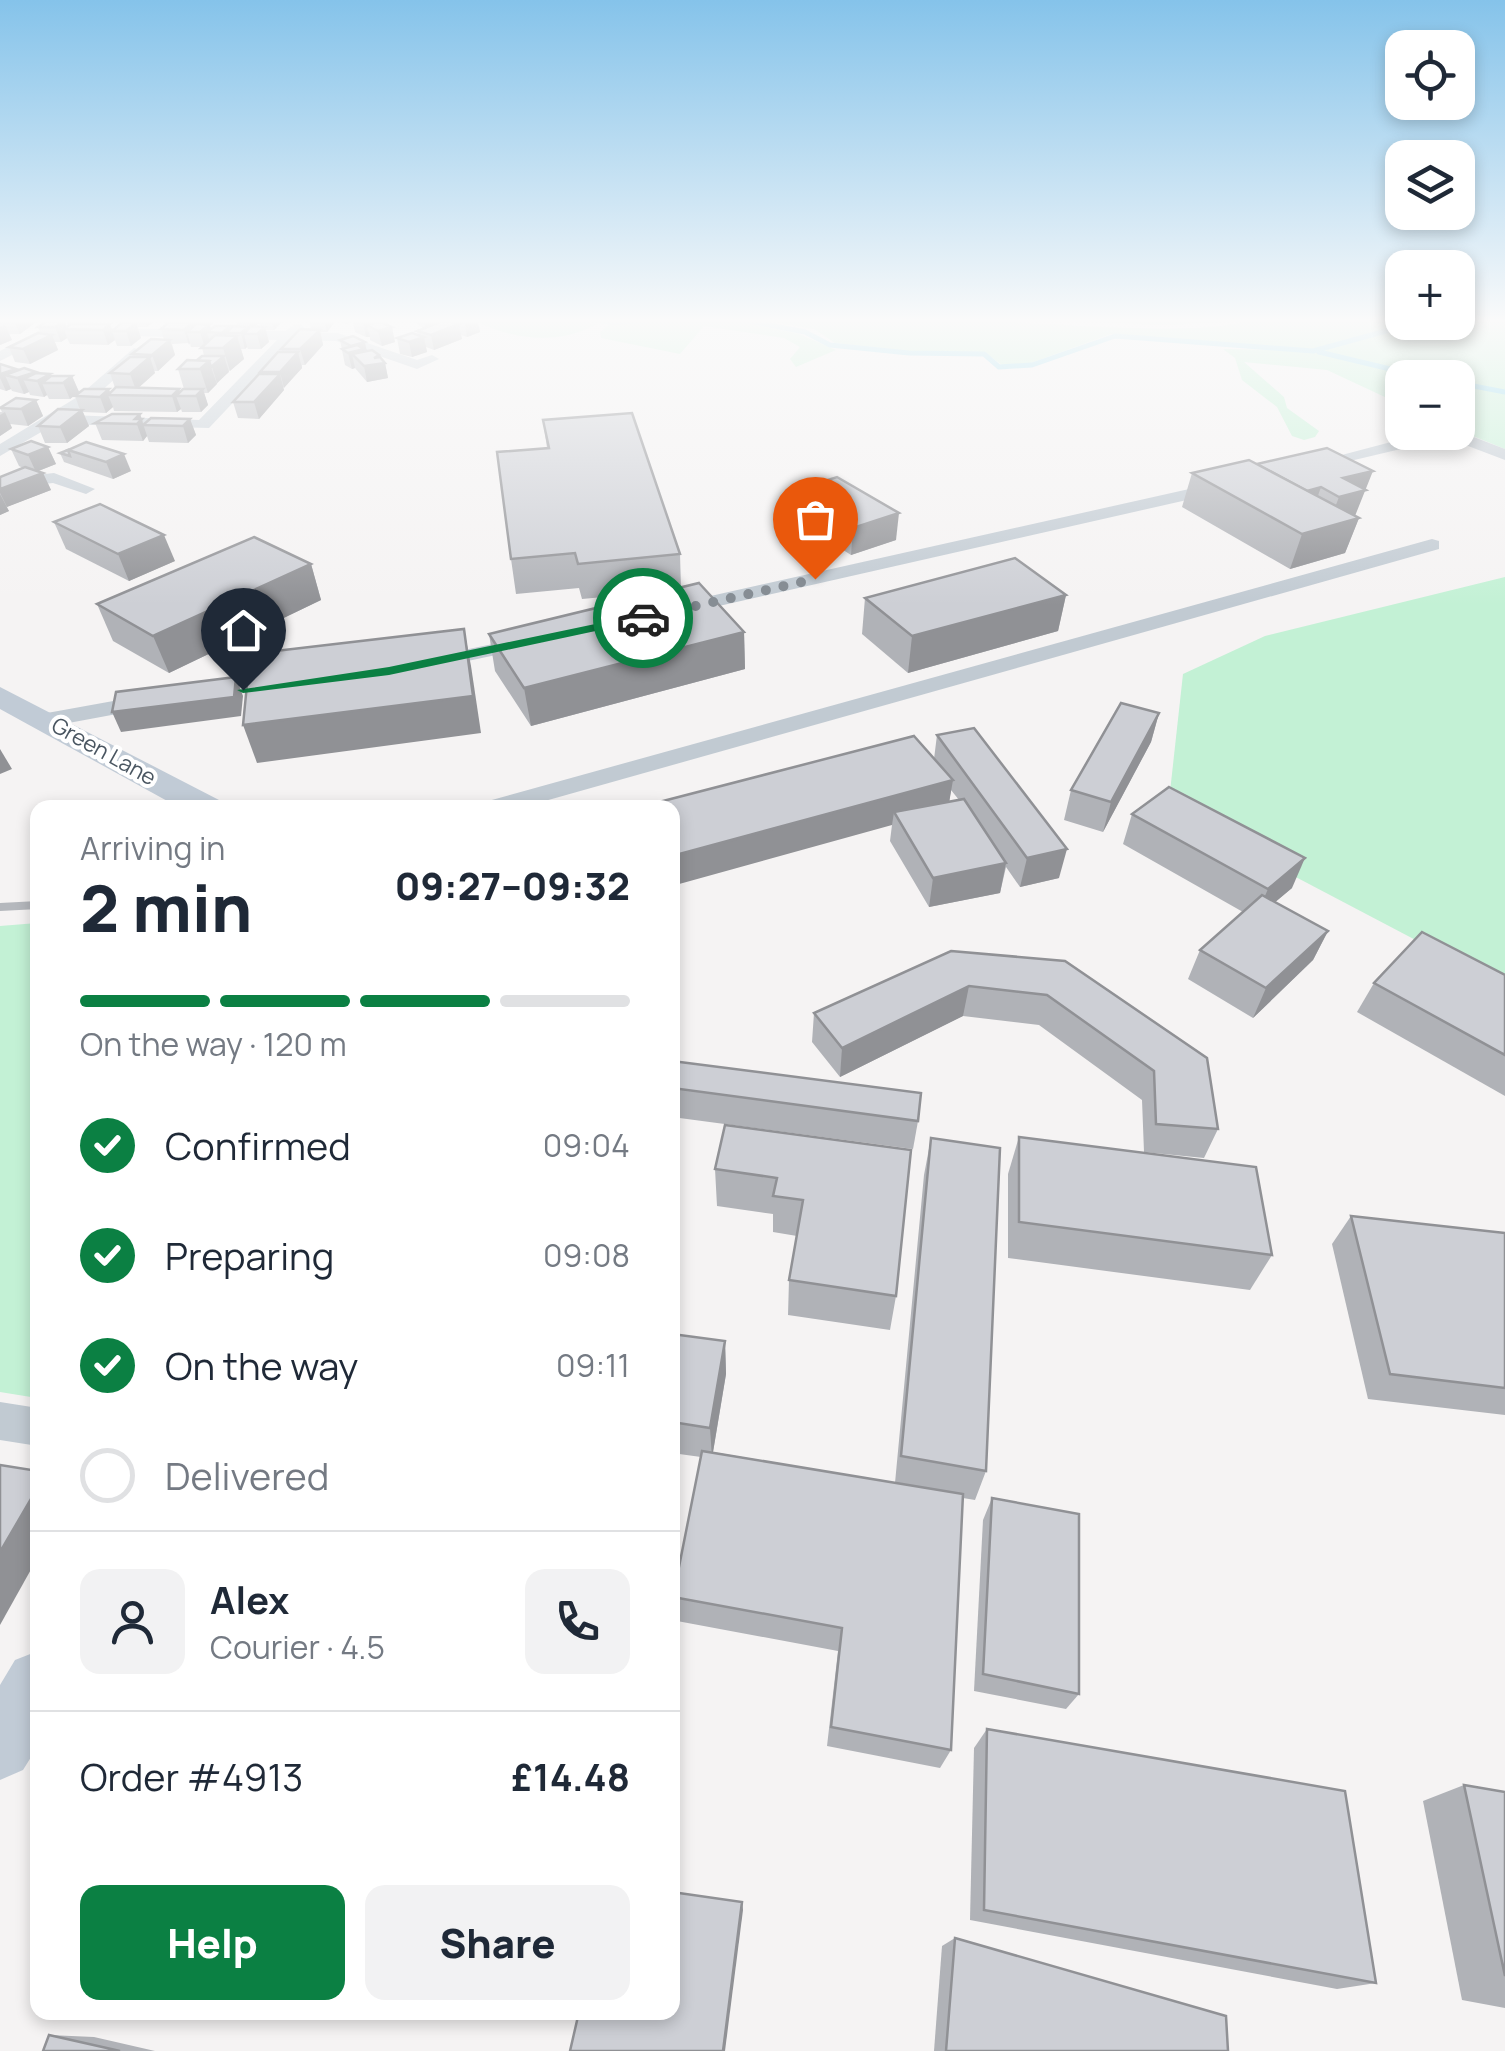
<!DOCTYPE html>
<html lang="en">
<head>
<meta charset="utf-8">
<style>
  :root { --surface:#fff; --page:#f2f2f3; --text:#1f2937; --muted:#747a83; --line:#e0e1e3; --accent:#0b8043 }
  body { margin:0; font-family:Manrope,sans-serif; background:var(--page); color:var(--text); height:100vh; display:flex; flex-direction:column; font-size:38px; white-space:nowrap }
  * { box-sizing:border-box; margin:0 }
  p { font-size:32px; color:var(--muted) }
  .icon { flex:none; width:55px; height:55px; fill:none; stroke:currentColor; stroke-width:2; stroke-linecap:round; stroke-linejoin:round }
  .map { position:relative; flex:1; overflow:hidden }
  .sheet { position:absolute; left:30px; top:800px; width:650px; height:1220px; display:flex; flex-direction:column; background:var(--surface); border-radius:20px; box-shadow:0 5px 15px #0003 }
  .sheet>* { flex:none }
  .fabs { position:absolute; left:1385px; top:30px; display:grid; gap:20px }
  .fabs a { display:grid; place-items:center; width:90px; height:90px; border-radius:20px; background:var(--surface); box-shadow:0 5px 15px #0003; font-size:50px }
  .pin { position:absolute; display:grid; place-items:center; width:85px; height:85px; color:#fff; margin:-102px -42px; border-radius:50% 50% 50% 0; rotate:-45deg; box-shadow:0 0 10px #0007 }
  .pin .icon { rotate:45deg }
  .courier { position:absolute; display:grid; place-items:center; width:100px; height:100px; margin:-50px; border:8px solid #0b8043; border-radius:50%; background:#fff; color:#222; box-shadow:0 2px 12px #0007 }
  .headline em { font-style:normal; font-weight:800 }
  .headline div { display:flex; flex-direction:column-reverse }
  .headline { display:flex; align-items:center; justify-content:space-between; height:170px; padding:0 50px }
  h1 { font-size:65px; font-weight:800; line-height:75px }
  .bar { display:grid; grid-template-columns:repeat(4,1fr); gap:15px 10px; align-content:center; height:120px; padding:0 50px }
  .bar i { height:12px; border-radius:8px; background:var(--line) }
  .bar .current { background:var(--accent) }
  .bar p { grid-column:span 4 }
  .line { display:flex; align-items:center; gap:25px; padding:0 50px; border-top:2px solid var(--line) }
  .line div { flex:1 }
  .round { display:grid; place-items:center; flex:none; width:105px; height:105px; border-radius:20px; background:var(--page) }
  ol { padding:0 50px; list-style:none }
  li { display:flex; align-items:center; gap:30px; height:110px }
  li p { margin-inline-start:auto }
  li .icon { padding:10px; border-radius:50%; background:var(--accent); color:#fff; stroke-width:4 }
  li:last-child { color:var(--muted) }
  li i { width:55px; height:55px; border:5px solid var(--line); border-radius:50% }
  .cta { display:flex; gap:20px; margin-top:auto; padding:20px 50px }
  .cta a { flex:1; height:115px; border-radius:20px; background:var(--accent); color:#fff; font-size:40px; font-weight:800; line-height:115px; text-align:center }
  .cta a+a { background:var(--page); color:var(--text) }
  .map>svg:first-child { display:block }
  .green { fill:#c3f1d5 }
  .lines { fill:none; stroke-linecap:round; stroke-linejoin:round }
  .stream { stroke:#90daee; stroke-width:5 }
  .street { fill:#c1cad2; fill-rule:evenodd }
  .secondary { fill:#c1cbd6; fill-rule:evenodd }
  .rail { stroke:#b5b8bd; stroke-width:8 }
  .wall { fill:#b0b2b7; fill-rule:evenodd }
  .shaded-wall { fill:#909195 }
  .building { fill:#cdcfd5; stroke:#909195; stroke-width:2.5 }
  .route { fill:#0b8043 }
  .done { stroke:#868d94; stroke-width:10; stroke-dasharray:0 18 }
  .labels { text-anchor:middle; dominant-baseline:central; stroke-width:8; stroke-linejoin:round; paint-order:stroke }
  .far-street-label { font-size:22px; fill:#4a5661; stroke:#fff }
</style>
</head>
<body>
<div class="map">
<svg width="1505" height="2051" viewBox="0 0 1505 2051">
  <rect width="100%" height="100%" fill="#f5f3f3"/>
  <g class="green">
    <path d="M470,318H558L597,324C557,346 510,340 470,318Z"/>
    <path d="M751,318C820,318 891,314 959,318C1008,321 1219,340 1250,318H1402V322L1505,318V449L1458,430V378H1402V405L1327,370L1244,362L1284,397L1287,408L1319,431L1315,437L1304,440L1292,436L1277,407L1242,380L1235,358L1223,349L1282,350L1276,347L1111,334L1028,364L1002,365L984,352L909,351L835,343L814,329Z"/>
    <polygon points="994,318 1240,318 1232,322 1163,325"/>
    <polygon points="731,320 799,334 836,350 796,367 790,359 800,347 784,338 704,326 680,354 601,338 600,332 610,324"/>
    <polygon points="1505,577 1505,987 1168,810 1183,674 1265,636"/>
    <polygon points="37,923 38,923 37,1398 0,1392 0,926"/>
  </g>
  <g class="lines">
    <g class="stream">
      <polyline points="579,318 611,322 733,318 805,332 830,345 909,353 984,354 999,367 1032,365 1115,336 1313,351 1419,322"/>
      <polyline points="1319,352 1428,378"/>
      <polyline points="1458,383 1505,392"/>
    </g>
    <g class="street">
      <polygon points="55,318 69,318 56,333 0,361 0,351 46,327"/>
      <polygon points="297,323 304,327 300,332 338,333 417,360 432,355 439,359 417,369 336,341 292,340 209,428 55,424 0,456 0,444 79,396 134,348 146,351 89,402 69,415 199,420 277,340 99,335 92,331 94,328 285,331"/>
      <polygon points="1458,431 1505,449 1505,460 1447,438 1308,471 1300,466 1429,432"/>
      <polygon points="54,473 95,489 86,494 53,483 0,489 0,479"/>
      <polygon points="1225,481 1231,482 1231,490 675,616 665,610 675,604"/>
      <polygon points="1432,539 1439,541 1439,549 520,808 478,808 481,803"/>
      <polygon points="532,636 539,638 543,642 539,646 430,669 419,663 430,657"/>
      <polygon points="152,694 163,701 160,706 47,727 36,720 47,713"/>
      <polygon points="0,1402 38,1408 38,1446 0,1440"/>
    </g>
    <g class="secondary">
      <polygon points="0,687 219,800 224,808 180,808 0,709"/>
      <polygon points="38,1651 38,1746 23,1770 0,1780 0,1685 15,1660"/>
    </g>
    <polyline class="rail" points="0,907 38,905"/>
  </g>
  <g class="wall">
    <polygon points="0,318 39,320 20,334 9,334 12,340 0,345"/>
    <polygon points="65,318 93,318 94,320 89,324 110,324 112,330 133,323 131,318 158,318 147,327 137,327 141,338 131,346 117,346 115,340 108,345 70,344 67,338 61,342 55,342 58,350 30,364 15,362 9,347 41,334 38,327 64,321 67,327 68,325"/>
    <path d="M185,318H219L210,326L211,329L230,326V329L237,326L235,318H257L259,323L255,326H260L258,318H280L281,323L274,330H266L269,342L261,349H248L247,347L245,349H241L244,359L229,371L208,393H204L208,405L201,412H182L181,409L177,412L114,411L113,407L106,413L83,412L89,426L67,443H45L38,426L80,410L75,396L110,393L115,388L110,373L133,357L132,354L164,340L161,329L186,323ZM190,343L191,347H202L204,356L178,369L184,389L180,392L179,389L138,388L155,373L154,371H158L175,355L172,344Z"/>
    <polygon points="309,318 333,318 334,323 327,332 320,332 323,345 305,365 302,365 302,368 283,388 284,390 259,419 238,418 233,402 260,374 260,372 282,352 281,349 311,330"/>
    <polygon points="336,318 374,318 395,342 382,346 370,340 370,337 366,337 355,332 353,322 345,324 336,320"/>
    <polygon points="409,318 441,318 442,322 453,323 452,318 477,318 480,332 467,337 461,335 462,339 434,350 426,347 427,352 412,357 400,354 397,338 418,335 417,331 423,328"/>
    <polygon points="340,340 379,355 385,363 388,378 367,382 355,368 352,369 345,365"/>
    <polygon points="0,364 16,369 17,371 50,376 72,376 79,392 70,399 49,399 47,395 44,397 30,395 29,392 24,394 12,391 11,389 6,391 0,389"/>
    <polygon points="36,400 43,416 28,426 10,424 12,428 0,436 0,412 2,412 0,408"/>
    <polygon points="140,414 144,424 190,419 196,435 188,443 149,442 147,436 143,441 102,440 95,423"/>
    <polygon points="543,420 680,554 681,588 744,632 745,669 531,726 495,671 489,634 668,591 582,599 579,588 516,594 511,559 547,448"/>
    <polygon points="86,442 131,471 113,479 64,462 60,453"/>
    <polygon points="48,447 56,464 38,471 43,473 51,490 6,507 9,511 0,515 0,477 23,468 19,466 11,449"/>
    <polygon points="1327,448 1355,516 1359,518 1345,553 1290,569 1182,507 1192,473 1257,464"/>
    <polygon points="792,491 896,540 851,555 792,517"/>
    <polygon points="54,522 175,561 129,581 66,549"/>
    <polygon points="311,564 321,600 169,673 113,641 97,604"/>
    <polygon points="1066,595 1058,631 908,673 862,634 865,598"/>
    <polygon points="1159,713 1151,742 1103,832 1064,820 1071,790"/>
    <path d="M937,735L1059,878L1020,887L1006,867L1000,893L929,907L890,841L892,825L672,808L934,759ZM951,790L959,800L949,802Z"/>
    <polygon points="1132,814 1292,888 1275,902 1328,931 1313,960 1253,1018 1188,979 1200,950 1243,912 1123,844"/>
    <polygon points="1065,961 1218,1129 1204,1158 1144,1152 1142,1100 1039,1025 963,1016 840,1077 812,1042 814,1013"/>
    <polygon points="1505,975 1505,1096 1357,1012 1374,983"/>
    <polygon points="672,1061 918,1121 913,1149 672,1117"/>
    <polygon points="1019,1137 1272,1255 1250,1290 1008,1258 1008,1174"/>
    <polygon points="931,1138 986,1471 975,1500 963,1498 951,1750 940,1768 827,1746 838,1651 677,1621 673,1597 701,1457 672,1453 672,1334 725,1341 726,1374 713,1452 895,1483 924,1175"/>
    <polygon points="911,1150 896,1296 890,1330 788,1315 789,1280 797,1236 773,1232 773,1214 717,1206 715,1169"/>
    <polygon points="1351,1216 1505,1233 1505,1415 1368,1399 1332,1244"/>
    <polygon points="992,1498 1079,1694 1066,1709 974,1691 983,1520"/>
    <polygon points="987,1729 1376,1983 1337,1989 970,1920 974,1748"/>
    <polygon points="1464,1785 1505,1792 1505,2008 1462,2000 1423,1801"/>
    <polygon points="955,1938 1228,2051 934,2051 942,1946"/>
    <polygon points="49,2035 94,2037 155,2051 43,2051"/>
  </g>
  <g class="shaded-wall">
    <polygon points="15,318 38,318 39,320 20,334 13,319"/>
    <polygon points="83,318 93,318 94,320 86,326"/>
    <polygon points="144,318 158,318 147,327"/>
    <polygon points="203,318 219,318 210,326 212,333 207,332 210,343 205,348 200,332 206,327"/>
    <polygon points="247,318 257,318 259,323 251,330"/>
    <polygon points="270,318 280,318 281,323 274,330"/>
    <polygon points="324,318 333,318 334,323 327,332"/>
    <polygon points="343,318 352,318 353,322 345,324"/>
    <polygon points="423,318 441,318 443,326 426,330"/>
    <polygon points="475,318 477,318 480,332 467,337 465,322"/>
    <polygon points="376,319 378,331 367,325 370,337 366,337 363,322"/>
    <polygon points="64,321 68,329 64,329 67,338 61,342 55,327"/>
    <polygon points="136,323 141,338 131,346 126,331"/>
    <polygon points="192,323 195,332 187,332 190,343 189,345 184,330"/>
    <polygon points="110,324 115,340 108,345 103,330"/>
    <polygon points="459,324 462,339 434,350 431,335"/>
    <polygon points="5,325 12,340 0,345 0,327"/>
    <polygon points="230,326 232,333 226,333 229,343 237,336 244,359 230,371 223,348 226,345 222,333"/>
    <polygon points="248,327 250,334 244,334 247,347 245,349 241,333"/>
    <polygon points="265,327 269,342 261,349 257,334"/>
    <polygon points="392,327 395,342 382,346 378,331"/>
    <polygon points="320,330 323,345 305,365 300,349"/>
    <polygon points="52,335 58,350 30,364 23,349"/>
    <polygon points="424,337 427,352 412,357 409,342"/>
    <polygon points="170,340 175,355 158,371 152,355"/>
    <polygon points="365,342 368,358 352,354 355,368 352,369 348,353 351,346"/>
    <polygon points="298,352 302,368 284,388 280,372"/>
    <polygon points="379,355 380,364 385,363 388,378 367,382 364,366"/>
    <polygon points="224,356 229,372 217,383 212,367"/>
    <polygon points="150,357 155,373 136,390 130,374"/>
    <polygon points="209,361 217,384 208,393 200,369"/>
    <polygon points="16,369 20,378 36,372 39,380 50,374 53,383 42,383 47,395 44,397 37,381 23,379 29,392 24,394 17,378 5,375 11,389 6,391 0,378 0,374"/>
    <polygon points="280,374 284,390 259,419 254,402"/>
    <polygon points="72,376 79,392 70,399 63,383"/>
    <polygon points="109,389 111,395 108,395 113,407 106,413 100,397"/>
    <polygon points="179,389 182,396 176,396 181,409 177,412 172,396"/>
    <polygon points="203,389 208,405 201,412 196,396"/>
    <polygon points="36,400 43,416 28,426 21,409"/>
    <polygon points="82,410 89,426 67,443 60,427"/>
    <polygon points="5,412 12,428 0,436 0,415"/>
    <polygon points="140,414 147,436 143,441 135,419"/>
    <polygon points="190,419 196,435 188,443 183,426"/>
    <polygon points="48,447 56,464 36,472 28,455"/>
    <polygon points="124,454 131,471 113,479 106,462"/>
    <polygon points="1373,471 1355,516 1329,523 1339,497 1343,478"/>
    <polygon points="43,473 51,490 7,507 0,493 0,489"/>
    <polygon points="1321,487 1312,513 1302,492"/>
    <polygon points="0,494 9,511 0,515"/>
    <polygon points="899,513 896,540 851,555 853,528"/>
    <polygon points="1359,518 1345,553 1290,569 1302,534"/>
    <polygon points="164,535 175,561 129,581 118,554"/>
    <polygon points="311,564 321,600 169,673 153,636"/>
    <polygon points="1066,595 1058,631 908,673 912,636"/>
    <polygon points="464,629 471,666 481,733 257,763 243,725"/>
    <polygon points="744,632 745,669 531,726 524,688"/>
    <polygon points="236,677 243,696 241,716 121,732 112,712"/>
    <polygon points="1159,713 1151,742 1103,832 1111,802"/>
    <polygon points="0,749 12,769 0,774"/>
    <polygon points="953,780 948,809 894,812 892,825 672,886 672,856"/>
    <polygon points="1067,849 1059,878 1020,887 1027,858"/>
    <polygon points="1305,858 1292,888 1255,919 1268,889"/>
    <polygon points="1006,863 1000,893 929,907 933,878"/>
    <polygon points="1328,931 1313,960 1253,1018 1266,988"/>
    <polygon points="969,986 963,1016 840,1077 842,1048"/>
    <polygon points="725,1341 726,1374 712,1458 710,1428"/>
    <polygon points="38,1487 38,1557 0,1625 0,1552"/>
    <polygon points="742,1902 743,1910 725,2051 723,2051"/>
  </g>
  <g class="building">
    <polygon points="354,318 374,318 376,319 363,322"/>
    <polygon points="452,318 475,318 465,322"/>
    <polygon points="445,320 459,324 431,335 417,331"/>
    <polygon points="47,321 64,321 55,327 38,327"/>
    <polygon points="169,322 192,323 184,330 161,329"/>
    <polygon points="380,322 392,327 378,331 367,325"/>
    <polygon points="122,323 136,323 126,331 112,331"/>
    <polygon points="71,324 110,324 103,330 64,329"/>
    <polygon points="196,324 209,325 200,332 187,332"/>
    <polygon points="215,326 230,326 222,333 207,332"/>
    <polygon points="233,326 248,327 241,333 226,333"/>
    <polygon points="251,326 265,327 257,334 244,334"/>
    <polygon points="300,329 320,330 300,349 281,349"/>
    <polygon points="38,333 52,335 23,349 9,347"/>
    <polygon points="412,333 424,337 409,342 397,338"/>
    <polygon points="215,335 237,336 223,348 201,348"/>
    <polygon points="353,336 365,342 351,346 340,340"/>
    <polygon points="151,339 170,340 152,355 132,354"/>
    <polygon points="357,345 364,349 348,353 342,349"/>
    <polygon points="372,350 379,355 374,358 380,357 385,363 364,366 352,354"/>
    <polygon points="278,352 298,352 280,372 260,372"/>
    <polygon points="202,356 224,356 211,367 209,361 196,361"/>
    <polygon points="130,357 150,357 130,374 110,373"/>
    <polygon points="187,360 209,361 200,369 178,369"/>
    <polygon points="0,364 16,369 0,374"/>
    <polygon points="24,368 36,372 17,378 5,375"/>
    <polygon points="36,373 50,374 37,381 23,379"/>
    <polygon points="259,374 280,374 254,402 233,402"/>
    <polygon points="51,376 72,376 63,383 42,383"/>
    <polygon points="116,387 179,389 172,396 108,395"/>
    <polygon points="84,389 109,389 100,397 75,396"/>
    <polygon points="183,389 203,389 196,396 176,396"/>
    <polygon points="16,398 36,400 21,409 0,408"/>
    <polygon points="58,409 82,410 60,427 38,426"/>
    <polygon points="632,413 680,554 578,564 575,553 511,559 497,452 549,448 543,420"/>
    <polygon points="112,414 140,414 135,419 142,419 137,424 95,423"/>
    <polygon points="151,418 190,419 183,426 143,425"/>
    <polygon points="31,441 48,447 28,455 11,449"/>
    <polygon points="86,442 124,454 106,462 68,450"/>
    <polygon points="1327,448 1373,471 1343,478 1366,490 1339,497 1321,487 1307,491 1257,464"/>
    <polygon points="68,450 70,456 60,453"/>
    <polygon points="1249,460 1359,518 1302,534 1192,473"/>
    <polygon points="25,467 43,473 0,489 0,477"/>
    <polygon points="837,477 899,513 853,528 792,491"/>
    <polygon points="100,504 164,535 118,554 54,522"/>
    <polygon points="254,537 311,564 153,636 97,604"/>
    <polygon points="1015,558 1066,595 912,636 865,598"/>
    <polygon points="699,583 744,632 524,688 489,634"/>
    <polygon points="464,629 473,696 243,725 250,654"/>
    <polygon points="236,677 234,697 112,712 116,692"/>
    <polygon points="1121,703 1159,713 1111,802 1071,790"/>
    <polygon points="974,728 1067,849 1027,858 937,735"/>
    <polygon points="914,736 953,780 672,856 672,808 636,808"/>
    <polygon points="1169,787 1305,858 1268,889 1132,814"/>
    <polygon points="964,799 1006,863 933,878 894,812"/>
    <polygon points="1262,895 1328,931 1266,988 1200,950"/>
    <polygon points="1422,932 1505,975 1505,1055 1374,983"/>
    <polygon points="951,951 1065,961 1207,1058 1218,1129 1156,1124 1154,1071 1047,995 969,986 842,1048 814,1013"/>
    <polygon points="672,1061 921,1093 918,1121 672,1088"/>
    <polygon points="725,1125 911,1150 896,1296 789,1280 803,1200 773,1196 777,1178 715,1169"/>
    <polygon points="1019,1137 1256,1167 1272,1255 1019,1222"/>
    <polygon points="931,1138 1000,1148 986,1471 901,1456"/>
    <polygon points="1351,1216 1505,1233 1505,1388 1390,1374"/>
    <polygon points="672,1334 725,1341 710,1428 672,1422"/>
    <polygon points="702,1451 963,1494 951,1750 831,1727 842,1628 673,1597"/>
    <polygon points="0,1465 38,1471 38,1487 0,1552"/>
    <polygon points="992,1498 1079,1514 1079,1694 983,1674"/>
    <polygon points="987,1729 1345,1791 1376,1983 984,1910"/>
    <polygon points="1464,1785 1505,1792 1505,1976"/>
    <polygon points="672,1892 742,1902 723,2051 570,2051 579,2012 672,2012"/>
    <polygon points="955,1938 1226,2016 1228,2051 946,2051"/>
    <polygon points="49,2035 120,2051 43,2051"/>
  </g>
  <linearGradient id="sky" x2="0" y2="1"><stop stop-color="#85c3ea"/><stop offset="0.53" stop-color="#fafafa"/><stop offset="1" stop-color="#fafafa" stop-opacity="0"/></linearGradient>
  <rect width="1505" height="605" fill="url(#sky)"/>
  <polygon class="route" points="643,614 647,620 389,675 243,693 237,690 389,667"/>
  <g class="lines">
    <polyline class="done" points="643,618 815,579"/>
  </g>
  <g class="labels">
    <g class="far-street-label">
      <text transform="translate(104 751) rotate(29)">Green Lane</text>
    </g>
  </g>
</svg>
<div class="fabs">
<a><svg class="icon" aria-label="locate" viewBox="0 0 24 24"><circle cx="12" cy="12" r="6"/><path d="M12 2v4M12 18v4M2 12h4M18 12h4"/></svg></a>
<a><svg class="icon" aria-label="layers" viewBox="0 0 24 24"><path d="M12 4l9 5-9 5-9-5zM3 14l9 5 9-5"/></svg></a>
<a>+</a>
<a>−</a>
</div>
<div class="pin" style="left:815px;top:579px;background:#ea580c"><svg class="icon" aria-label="bag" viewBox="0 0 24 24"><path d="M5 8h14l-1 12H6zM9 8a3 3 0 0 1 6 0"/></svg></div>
<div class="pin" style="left:243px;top:690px;background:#1f2937"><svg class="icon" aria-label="home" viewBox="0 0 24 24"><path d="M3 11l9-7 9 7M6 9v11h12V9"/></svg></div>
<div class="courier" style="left:643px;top:618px"><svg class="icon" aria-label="car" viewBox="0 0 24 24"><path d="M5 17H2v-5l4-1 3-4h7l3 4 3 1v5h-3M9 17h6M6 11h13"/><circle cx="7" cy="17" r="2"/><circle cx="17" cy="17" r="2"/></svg></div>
<section class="sheet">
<div class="headline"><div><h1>2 min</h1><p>Arriving in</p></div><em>09:27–09:32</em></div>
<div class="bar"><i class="current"></i><i class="current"></i><i class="current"></i><i></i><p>On the way · 120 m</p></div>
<ol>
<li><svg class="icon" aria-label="check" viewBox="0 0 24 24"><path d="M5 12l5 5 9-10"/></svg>Confirmed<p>09:04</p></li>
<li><svg class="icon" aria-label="check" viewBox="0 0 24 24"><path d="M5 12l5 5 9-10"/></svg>Preparing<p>09:08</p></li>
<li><svg class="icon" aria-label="check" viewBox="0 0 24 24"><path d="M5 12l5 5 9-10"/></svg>On the way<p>09:11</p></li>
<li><i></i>Delivered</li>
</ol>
<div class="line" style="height:180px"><a class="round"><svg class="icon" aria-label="person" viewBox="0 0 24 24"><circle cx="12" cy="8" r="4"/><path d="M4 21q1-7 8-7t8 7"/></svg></a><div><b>Alex</b><p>Courier · 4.5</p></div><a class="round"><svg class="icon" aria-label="phone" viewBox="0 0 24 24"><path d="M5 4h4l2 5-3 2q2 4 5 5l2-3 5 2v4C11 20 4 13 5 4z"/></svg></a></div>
<div class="line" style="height:130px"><div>Order #4913</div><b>£14.48</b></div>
<div class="cta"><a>Help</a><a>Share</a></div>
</section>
</div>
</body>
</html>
